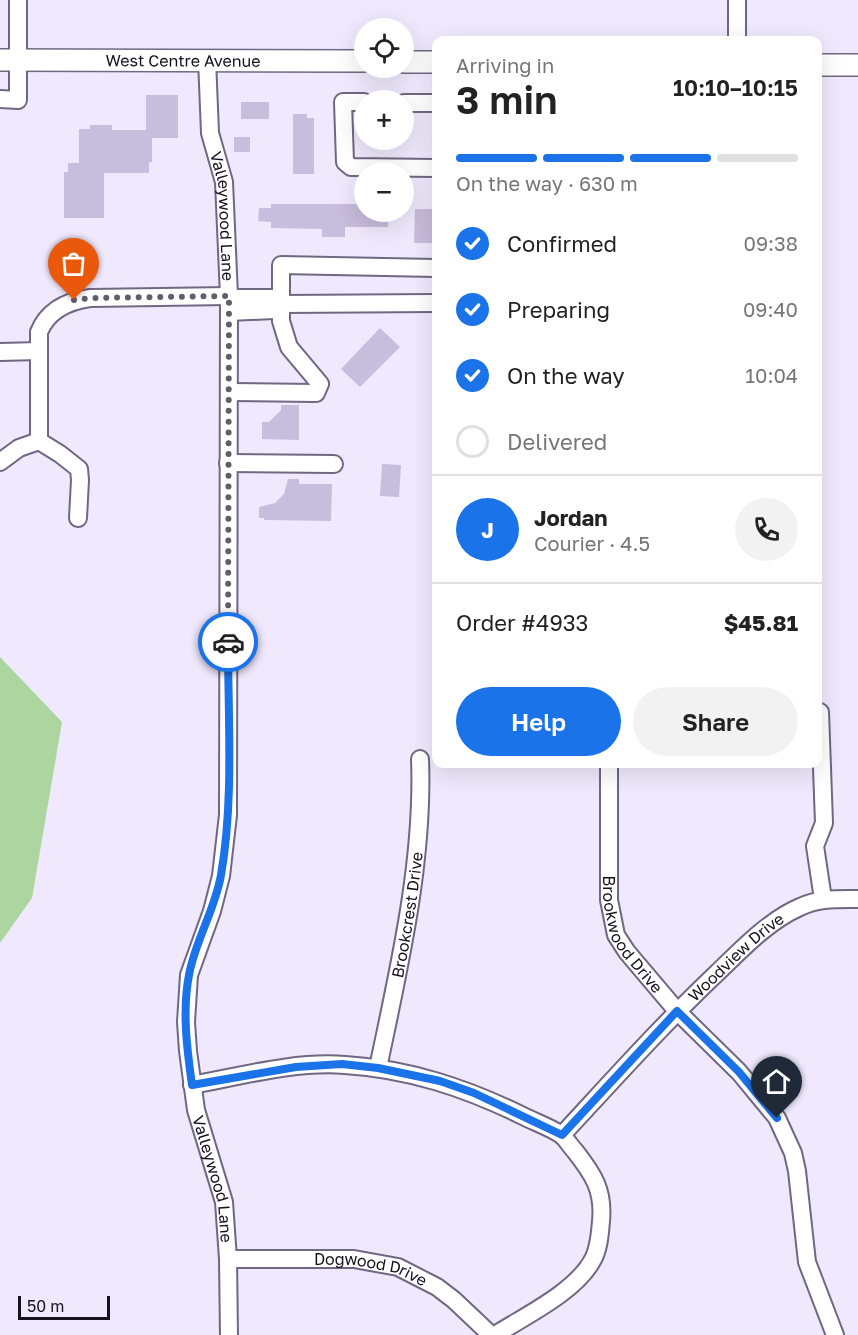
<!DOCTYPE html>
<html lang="en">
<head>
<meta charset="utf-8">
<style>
  :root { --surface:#fff; --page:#f2f2f2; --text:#222; --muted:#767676; --line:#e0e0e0; --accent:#1a73e8 }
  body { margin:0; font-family:"Golos Text",sans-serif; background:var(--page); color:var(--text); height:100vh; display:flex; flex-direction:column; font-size:22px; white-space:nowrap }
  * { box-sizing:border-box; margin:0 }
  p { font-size:20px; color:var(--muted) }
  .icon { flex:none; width:33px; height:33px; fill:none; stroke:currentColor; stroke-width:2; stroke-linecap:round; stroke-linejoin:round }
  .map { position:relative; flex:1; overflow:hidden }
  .drawer { position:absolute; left:432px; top:36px; width:390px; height:732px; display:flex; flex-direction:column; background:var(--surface); border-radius:12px; box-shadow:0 6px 24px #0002 }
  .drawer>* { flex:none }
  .tools { position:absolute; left:354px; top:18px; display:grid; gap:12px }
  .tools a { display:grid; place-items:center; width:60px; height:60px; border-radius:50%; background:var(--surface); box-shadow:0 6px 24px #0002; font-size:30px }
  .scale { position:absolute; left:18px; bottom:15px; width:92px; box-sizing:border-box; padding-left:6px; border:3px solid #16121d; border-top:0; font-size:16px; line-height:21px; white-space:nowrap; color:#16121d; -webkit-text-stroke:4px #f0e9fd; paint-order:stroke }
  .pin { position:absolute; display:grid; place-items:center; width:51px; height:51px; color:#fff; margin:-62px -26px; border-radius:50% 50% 50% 0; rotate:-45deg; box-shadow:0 0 6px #0007 }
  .pin .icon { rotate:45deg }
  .courier { position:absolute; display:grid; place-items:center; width:60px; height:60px; margin:-30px; border:4px solid #1a73e8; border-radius:50%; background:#fff; color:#222; box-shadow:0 2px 8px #0007 }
  .summary em { font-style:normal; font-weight:600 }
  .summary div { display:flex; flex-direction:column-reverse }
  .summary { display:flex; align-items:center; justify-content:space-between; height:102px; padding:0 24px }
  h1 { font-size:39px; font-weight:600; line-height:45px }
  .bar { display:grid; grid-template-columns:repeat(4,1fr); gap:9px 6px; align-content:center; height:72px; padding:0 24px }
  .bar i { height:8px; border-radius:4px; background:var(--line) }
  .bar .selected { background:var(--accent) }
  .bar p { grid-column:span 4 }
  .line { display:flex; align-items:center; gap:15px; padding:0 24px; border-top:2px solid var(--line) }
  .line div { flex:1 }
  .round { display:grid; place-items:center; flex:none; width:63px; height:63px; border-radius:32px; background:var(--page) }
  ol { padding:0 24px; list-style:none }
  li { display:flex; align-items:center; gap:18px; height:66px }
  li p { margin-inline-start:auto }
  li .icon { padding:6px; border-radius:50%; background:var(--accent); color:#fff; stroke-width:4 }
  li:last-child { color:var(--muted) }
  li i { width:33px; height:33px; border:3px solid var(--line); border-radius:50% }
  .primary-button { display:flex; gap:12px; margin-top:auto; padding:12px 24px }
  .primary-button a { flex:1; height:69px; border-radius:36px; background:var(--accent); color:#fff; font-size:24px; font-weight:600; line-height:69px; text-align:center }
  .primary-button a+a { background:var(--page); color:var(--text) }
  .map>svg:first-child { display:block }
  .green { fill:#add5a0 }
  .building { fill:#c7bddc }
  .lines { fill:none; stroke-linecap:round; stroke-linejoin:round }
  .minor-casing { stroke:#706783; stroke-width:20 }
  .major-casing { stroke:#706783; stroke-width:24 }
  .minor { stroke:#fff; stroke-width:16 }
  .major { stroke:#fff; stroke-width:21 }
  .done { stroke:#625d6b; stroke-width:6; stroke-dasharray:0 10.8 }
  .route { stroke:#1a73e8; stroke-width:8 }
  .labels { text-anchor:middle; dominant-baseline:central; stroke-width:6; stroke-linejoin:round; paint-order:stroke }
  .street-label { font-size:16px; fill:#16121d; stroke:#f0e9fd }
</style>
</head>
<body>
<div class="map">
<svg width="858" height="1335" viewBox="0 0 858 1335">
  <rect width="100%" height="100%" fill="#f0e9fd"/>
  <polygon class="green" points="0,657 62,722 32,898 0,943"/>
  <g class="building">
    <polygon points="146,95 178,95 178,138 152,138 152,162 149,162 149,173 104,173 104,218 64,218 64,172 68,172 68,163 79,163 79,129 90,129 90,125 112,125 112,130 146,130"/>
    <rect x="241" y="102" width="28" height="17"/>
    <polygon points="293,114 307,114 307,118 314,118 314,174 293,174"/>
    <rect x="234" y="137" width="16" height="15"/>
    <polygon points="271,204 364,204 364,212 388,212 388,227 345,227 345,237 322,237 322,229 271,228 271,222 258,221 259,208 271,208"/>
    <polygon points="415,209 436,209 436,243 414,243"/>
    <polygon points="380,328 400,347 360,387 341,369"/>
    <polygon points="281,405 299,405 299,440 262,439 262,422 269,422 281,410"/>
    <polygon points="382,464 401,465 399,497 380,496"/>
    <polygon points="288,479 299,479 299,484 332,484 331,521 264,520 264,518 259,518 259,507 275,503 284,494"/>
  </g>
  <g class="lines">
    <defs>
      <g id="minor">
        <polyline points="737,0 737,40"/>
        <path id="s1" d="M207,59L210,133L224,182L229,296L228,815L221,876L212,911L189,975L186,1022L188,1051L196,1110L224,1202L228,1259L229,1335"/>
        <polyline points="0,99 18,100 18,0"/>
        <polyline points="364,102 343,102 345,162 351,167 436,168"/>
        <polyline points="404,103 436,103"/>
        <polyline points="229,298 274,298 282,304 274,310 229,312"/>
        <polyline points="282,304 436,303"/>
        <polyline points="0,352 39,351"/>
        <polyline points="229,392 316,393 320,384 289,347 281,321 281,265 436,268"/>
        <path d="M39,441V332C48,310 68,301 90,298L229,296"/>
        <polyline points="39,441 60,454 79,469 80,480 78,518"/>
        <polyline points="0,462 19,448 39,441"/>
        <polyline points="228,463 334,464"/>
        <polyline points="820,712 824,823 815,846 823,899"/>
        <path id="s2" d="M609,764V900L616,935L627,952L677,1011L739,1072L777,1118L793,1153L797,1171L807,1262L835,1335"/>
        <path id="s3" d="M378,1068C399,967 424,862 420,759"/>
        <path d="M192,1085C241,1076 295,1061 345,1065C409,1069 466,1088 523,1116C535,1122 549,1127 560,1134C566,1138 570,1146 575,1151C593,1174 604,1190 601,1221C600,1233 599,1250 592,1261C575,1292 525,1316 495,1335"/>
        <path id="s4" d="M562,1135C613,1080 663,1024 717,973C742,949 768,921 800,907C819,898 837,899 858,899"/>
        <path id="s5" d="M228,1259H354L398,1267L437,1287L454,1300L491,1335"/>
      </g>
      <g id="major">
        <path id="s6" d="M0,60L364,61"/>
        <polyline points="404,62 436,62"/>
        <polyline points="818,65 858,65"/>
      </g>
    </defs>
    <use href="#minor" class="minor-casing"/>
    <use href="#major" class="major-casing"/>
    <use href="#minor" class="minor"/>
    <use href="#major" class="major"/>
  </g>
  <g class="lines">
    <polyline class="done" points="74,300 90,298 229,296 228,642"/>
    <path class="route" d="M228,642C228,718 234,801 221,875C215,910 195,941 189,975C182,1011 187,1049 192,1085L296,1067L342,1064L378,1068L440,1081L474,1093L562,1135L677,1011L739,1072L777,1118"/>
  </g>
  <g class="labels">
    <g class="street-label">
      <text stroke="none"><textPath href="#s6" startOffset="183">West Centre Avenue</textPath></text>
      <text stroke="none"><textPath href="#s1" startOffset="159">Valleywood Lane</textPath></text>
      <text stroke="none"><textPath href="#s3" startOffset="156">Brookcrest Drive</textPath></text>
      <text stroke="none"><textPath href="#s2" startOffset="177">Brookwood Drive</textPath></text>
      <text stroke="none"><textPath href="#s4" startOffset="249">Woodview Drive</textPath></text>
      <text stroke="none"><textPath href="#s1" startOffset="1131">Valleywood Lane</textPath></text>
      <text stroke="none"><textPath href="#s5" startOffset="144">Dogwood Drive</textPath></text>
    </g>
  </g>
</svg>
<div class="tools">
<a><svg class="icon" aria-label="locate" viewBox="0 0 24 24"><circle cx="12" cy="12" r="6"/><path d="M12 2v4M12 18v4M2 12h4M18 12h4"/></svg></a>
<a>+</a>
<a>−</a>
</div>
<div class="scale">50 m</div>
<div class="pin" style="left:74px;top:300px;background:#ea580c"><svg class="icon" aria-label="bag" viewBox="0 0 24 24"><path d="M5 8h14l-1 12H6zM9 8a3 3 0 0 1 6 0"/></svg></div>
<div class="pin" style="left:777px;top:1118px;background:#1f2937"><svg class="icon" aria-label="home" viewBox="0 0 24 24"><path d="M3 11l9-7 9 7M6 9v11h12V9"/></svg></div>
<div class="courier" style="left:228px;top:642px"><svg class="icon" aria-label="car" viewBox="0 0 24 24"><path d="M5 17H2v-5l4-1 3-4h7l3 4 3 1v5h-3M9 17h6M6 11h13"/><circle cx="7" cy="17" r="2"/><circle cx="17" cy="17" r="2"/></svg></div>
<section class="drawer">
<div class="summary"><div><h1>3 min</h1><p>Arriving in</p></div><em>10:10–10:15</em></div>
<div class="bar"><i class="selected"></i><i class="selected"></i><i class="selected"></i><i></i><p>On the way · 630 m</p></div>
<ol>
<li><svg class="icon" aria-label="check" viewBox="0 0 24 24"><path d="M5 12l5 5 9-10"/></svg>Confirmed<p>09:38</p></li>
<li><svg class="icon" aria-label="check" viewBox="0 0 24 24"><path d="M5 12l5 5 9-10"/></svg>Preparing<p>09:40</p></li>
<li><svg class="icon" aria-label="check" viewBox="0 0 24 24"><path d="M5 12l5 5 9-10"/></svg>On the way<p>10:04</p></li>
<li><i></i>Delivered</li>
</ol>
<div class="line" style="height:108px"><b class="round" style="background:var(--accent);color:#fff">J</b><div><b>Jordan</b><p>Courier · 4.5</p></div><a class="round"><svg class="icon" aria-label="phone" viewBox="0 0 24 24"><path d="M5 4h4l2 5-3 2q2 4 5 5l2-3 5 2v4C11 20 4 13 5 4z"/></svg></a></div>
<div class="line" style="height:78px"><div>Order #4933</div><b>$45.81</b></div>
<div class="primary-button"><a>Help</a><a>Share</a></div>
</section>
</div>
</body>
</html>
